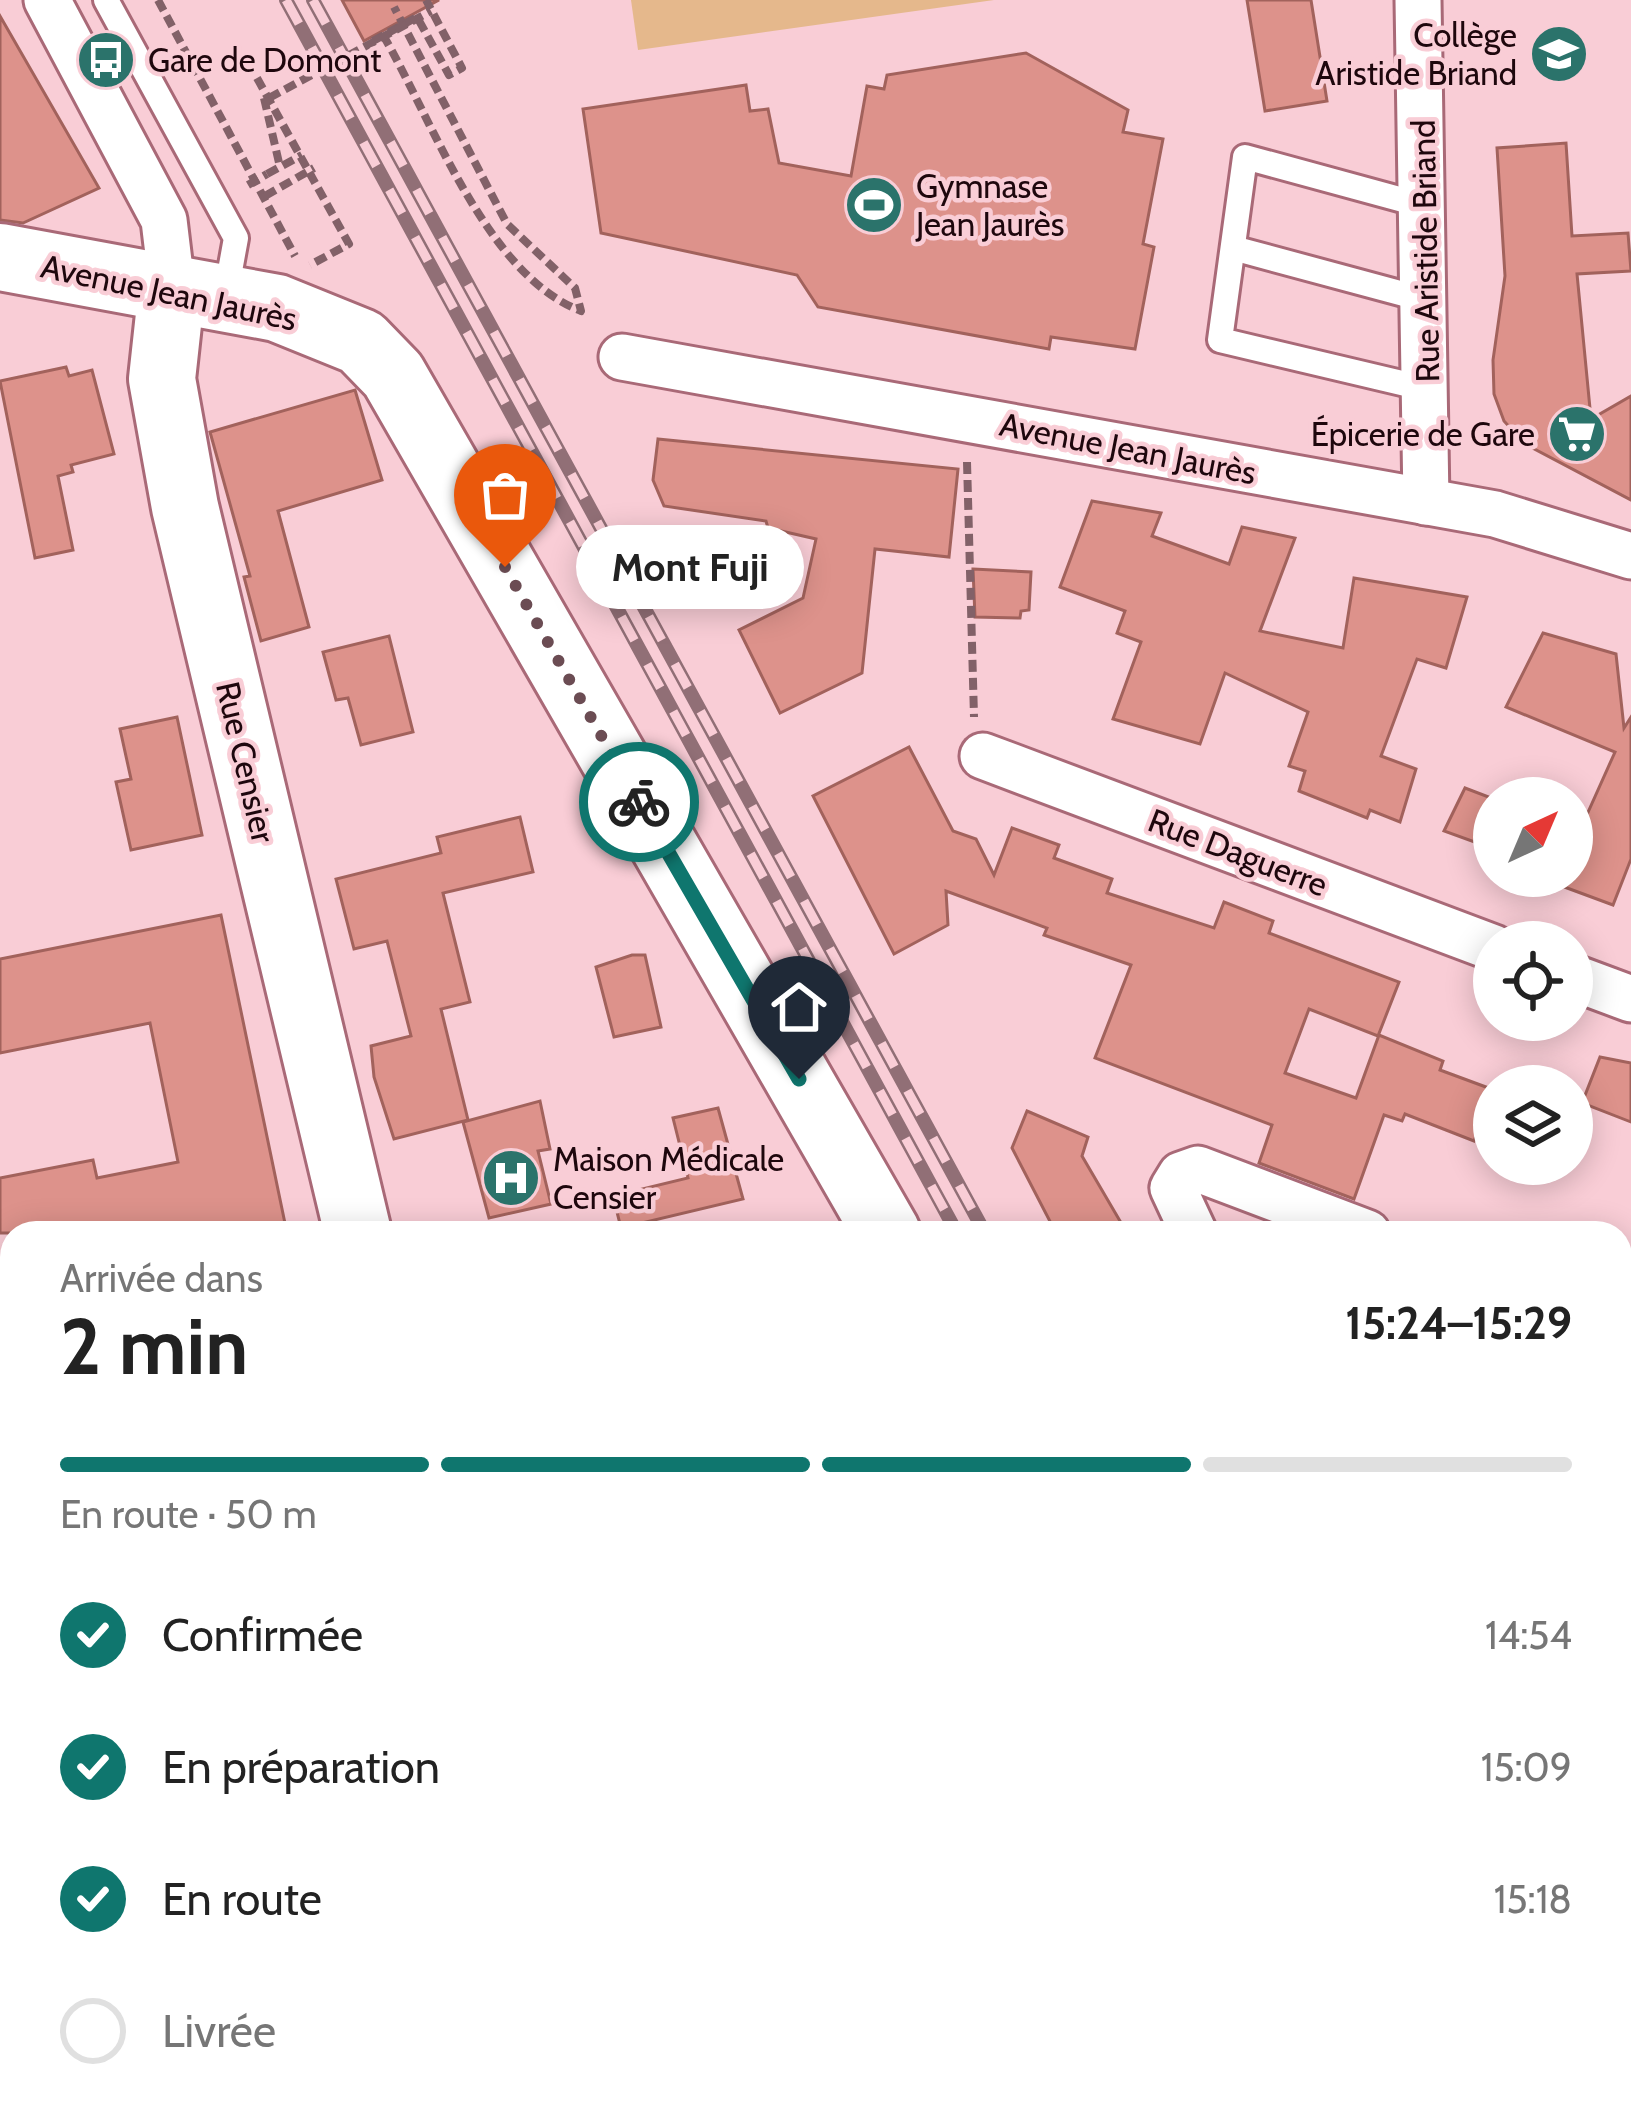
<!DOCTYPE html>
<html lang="fr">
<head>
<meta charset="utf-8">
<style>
  :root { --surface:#fff; --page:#f2f2f2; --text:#222; --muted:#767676; --line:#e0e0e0; --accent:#0f766e }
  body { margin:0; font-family:Cabin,sans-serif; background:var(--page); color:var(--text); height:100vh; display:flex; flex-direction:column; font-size:45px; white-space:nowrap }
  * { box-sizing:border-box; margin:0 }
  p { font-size:39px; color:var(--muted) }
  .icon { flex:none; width:66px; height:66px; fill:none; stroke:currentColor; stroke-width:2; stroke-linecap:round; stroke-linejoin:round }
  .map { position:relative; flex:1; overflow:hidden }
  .drawer { position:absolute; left:0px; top:1221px; width:1632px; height:900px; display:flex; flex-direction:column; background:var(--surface); border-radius:36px 36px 0 0; box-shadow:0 6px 30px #0003 }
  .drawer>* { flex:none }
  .needle { width:78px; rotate:44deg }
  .buttons { position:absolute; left:1473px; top:777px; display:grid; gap:24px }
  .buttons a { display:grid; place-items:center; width:120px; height:120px; border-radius:50%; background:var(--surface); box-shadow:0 6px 30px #0003; font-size:60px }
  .pin { position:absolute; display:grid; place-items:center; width:102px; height:102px; color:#fff; margin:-123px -51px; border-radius:50% 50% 50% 0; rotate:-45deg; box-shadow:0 0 12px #0007 }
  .pin .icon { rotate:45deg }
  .courier { position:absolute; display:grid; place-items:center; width:120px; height:120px; margin:-60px; border:9px solid #0f766e; border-radius:50%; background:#fff; color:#222; box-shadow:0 3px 15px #0007 }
  .bubble { position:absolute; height:84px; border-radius:42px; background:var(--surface); box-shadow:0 6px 30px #0003; font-size:39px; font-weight:800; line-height:84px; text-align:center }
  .overview em { font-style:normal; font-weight:800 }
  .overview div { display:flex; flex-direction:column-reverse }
  .overview { display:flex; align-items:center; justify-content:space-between; height:204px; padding:0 60px }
  h1 { font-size:78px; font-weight:800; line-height:90px }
  .bar { display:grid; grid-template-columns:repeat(4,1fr); gap:18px 12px; align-content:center; height:144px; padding:0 60px }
  .bar i { height:15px; border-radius:9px; background:var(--line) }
  .bar .selected { background:var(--accent) }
  .bar p { grid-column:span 4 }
  ol { padding:0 60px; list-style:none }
  li { display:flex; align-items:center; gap:36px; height:132px }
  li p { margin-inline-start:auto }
  li .icon { padding:12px; border-radius:50%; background:var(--accent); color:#fff; stroke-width:4 }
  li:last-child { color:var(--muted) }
  li i { width:66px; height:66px; border:6px solid var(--line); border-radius:50% }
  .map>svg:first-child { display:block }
  .pitch { fill:#e5b88c }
  .building { fill:#dd928b; stroke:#a2625c; stroke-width:3 }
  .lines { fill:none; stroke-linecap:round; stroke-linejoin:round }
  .lane-casing { stroke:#a96977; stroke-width:30 }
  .street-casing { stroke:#a96977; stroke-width:51 }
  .secondary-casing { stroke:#a96977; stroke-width:72 }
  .path { stroke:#826168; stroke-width:8; stroke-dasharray:12 6; stroke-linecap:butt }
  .lane { stroke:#fff; stroke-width:24 }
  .street { stroke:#fff; stroke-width:45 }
  .secondary { stroke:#fff; stroke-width:66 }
  .rail-casing { stroke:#916f76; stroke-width:14 }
  .rail { stroke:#f9cdd6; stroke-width:9; stroke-dasharray:27; stroke-linecap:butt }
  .path-bridge { stroke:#826168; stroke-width:8; stroke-dasharray:12 6; stroke-linecap:butt }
  .done { stroke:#6b4c53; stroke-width:12; stroke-dasharray:0 21.6 }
  .route { stroke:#0f766e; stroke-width:15 }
  .labels { text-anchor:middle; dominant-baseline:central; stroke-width:9; stroke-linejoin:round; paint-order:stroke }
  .poi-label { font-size:33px; fill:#1e070d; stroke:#f9cdd6; text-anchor:start }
  .street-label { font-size:33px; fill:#1e070d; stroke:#f9cdd6 }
</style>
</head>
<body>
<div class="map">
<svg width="1631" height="2121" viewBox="0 0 1631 2121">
  <rect width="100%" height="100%" fill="#f9cdd6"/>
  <polygon class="pitch" points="631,0 994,0 638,50"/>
  <g class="building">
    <polygon points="342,0 439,0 364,41"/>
    <polygon points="1247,0 1311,0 1327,101 1265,111"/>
    <polygon points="0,16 99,188 23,223 0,220"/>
    <polygon points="1026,53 1128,110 1123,132 1163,139 1143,244 1154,247 1135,349 1051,337 1049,349 818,307 797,275 601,233 583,109 746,85 750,111 768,109 779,163 851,176 867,86 884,89 887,75"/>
    <polygon points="1566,143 1572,236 1628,233 1631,271 1577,274 1591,419 1631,396 1631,500 1525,444 1504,421 1494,394 1493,360 1505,276 1497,148"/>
    <polygon points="66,367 69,376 92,370 114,454 71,465 73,472 58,476 73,550 35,558 0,381"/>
    <polygon points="355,390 382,480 278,511 309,627 261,641 244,577 250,576 210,432"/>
    <polygon points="658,439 958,469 949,557 875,549 862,673 780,713 739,630 803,598 816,539 768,528 766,521 664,506 653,480"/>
    <polygon points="1092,501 1161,513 1152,536 1229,564 1242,527 1295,538 1260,631 1343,648 1354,578 1467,597 1446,668 1417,659 1381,756 1416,769 1400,822 1370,810 1367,818 1299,791 1305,771 1289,766 1308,712 1225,673 1200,744 1113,719 1141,642 1117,633 1125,611 1060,587"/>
    <polygon points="973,569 1031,572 1029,610 1021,611 1020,618 975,617"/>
    <polygon points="1543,633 1616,654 1624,728 1631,717 1631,859 1613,905 1559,885 1562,876 1572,876 1572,848 1615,752 1506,707"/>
    <polygon points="389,636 413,732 361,745 348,698 336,700 323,652"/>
    <polygon points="177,717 202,835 131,850 116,782 131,779 120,729"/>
    <polygon points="909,747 953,831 976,839 994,875 1012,828 1059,845 1054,858 1112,879 1107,893 1214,928 1224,902 1273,921 1269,933 1399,982 1378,1036 1309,1009 1285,1073 1356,1098 1379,1035 1443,1061 1440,1070 1494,1090 1474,1141 1405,1114 1402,1121 1384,1115 1354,1199 1259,1163 1272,1125 1095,1058 1131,965 1044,935 1047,928 946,891 948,925 894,954 813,796"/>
    <polygon points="1465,788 1494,799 1494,849 1444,831"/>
    <polygon points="520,817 533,872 443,893 470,1002 441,1009 468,1120 394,1139 374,1077 371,1046 411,1036 387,941 354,949 336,879 441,853 437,837"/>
    <polygon points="221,915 287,1233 0,1233 0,1178 93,1160 97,1178 178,1162 150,1023 0,1053 0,959"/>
    <polygon points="632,955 645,955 661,1027 614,1037 596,967"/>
    <polygon points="1600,1057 1631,1063 1631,1122 1582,1103"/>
    <polygon points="540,1101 550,1149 538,1151 551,1204 489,1218 463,1122"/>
    <polygon points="718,1108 743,1199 621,1228 613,1196 688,1178 673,1118"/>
    <polygon points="1027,1111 1088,1137 1082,1156 1127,1233 1056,1233 1012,1148"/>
  </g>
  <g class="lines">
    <defs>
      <g id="lane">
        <polyline points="106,0 236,238 226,293"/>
        <polyline points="1425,206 1245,157 1220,340 1427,389"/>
        <polyline points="1233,248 1426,300"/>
        <polyline points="0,1933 12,1929"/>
        <polyline points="420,2121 420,2109"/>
        <polyline points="1257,2121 1261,2109"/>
      </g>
      <g id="street">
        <polyline points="47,0 164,220 172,287"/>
        <polyline points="1418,0 1426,502"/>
        <polyline points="622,357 1495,514 1631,556"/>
        <polyline points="983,756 1494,948"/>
        <polyline points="1572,977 1631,999"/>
        <polyline points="1194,1233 1173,1188 1181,1175 1198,1169 1367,1233"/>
        <polyline points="1620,1327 1631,1331"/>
        <polyline points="0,1337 12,1335"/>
        <polyline points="1621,2121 1631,2106"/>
      </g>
      <g id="secondary">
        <polyline points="0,257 277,308 361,342 393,375 887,1233"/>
        <polyline points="172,287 162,379 185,507 358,1233"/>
        <polyline points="1620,1521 1631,1520"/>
        <polyline points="0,1794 12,1790"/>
        <polyline points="590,2109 598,2121"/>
        <polyline points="1145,2121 1155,2109"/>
      </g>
    </defs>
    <use href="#lane" class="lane-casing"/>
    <use href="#street" class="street-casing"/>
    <use href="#secondary" class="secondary-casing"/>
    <g class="path">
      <polyline points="158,0 295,256"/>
      <path d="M383,35C432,119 486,275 581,311L575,288L507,224L394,7"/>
      <polyline points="373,41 417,17 449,75 462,68 426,0"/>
      <polyline points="257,78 349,244 310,265"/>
      <polyline points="264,98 280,167"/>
      <polyline points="267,174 302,155"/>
      <polyline points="265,196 314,168"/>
      <polyline points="967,462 974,717"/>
    </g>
    <use href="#lane" class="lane"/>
    <use href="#street" class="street"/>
    <use href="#secondary" class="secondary"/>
    <defs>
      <g id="rail">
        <polyline points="286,0 957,1233"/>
        <polyline points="313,0 985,1233"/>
        <polyline points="1435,2109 1441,2121"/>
        <polyline points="1462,2109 1469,2121"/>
      </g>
    </defs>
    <use href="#rail" class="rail-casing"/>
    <use href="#rail" class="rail"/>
    <g class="path-bridge">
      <polyline points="269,98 431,11"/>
      <polyline points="248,185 267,174"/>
    </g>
  </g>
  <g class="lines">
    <polyline class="done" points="505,567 639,802"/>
    <polyline class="route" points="639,802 799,1079"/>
  </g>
  <defs>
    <symbol id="school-disc" viewBox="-11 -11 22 22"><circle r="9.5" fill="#2b736b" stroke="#f9cdd6"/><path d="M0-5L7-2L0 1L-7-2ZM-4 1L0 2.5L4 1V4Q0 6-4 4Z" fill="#fff"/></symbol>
    <symbol id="bus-disc" viewBox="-11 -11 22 22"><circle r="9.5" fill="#2b736b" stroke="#f9cdd6"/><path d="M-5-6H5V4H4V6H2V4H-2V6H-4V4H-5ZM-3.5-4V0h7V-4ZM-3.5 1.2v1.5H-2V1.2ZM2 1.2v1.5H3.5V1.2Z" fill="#fff"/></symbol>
    <symbol id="stadium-disc" viewBox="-11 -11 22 22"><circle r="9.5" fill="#2b736b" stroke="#f9cdd6"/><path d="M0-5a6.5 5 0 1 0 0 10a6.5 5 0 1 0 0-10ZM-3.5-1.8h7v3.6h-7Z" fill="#fff"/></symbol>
    <symbol id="supermarket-disc" viewBox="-11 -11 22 22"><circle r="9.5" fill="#2b736b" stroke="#f9cdd6"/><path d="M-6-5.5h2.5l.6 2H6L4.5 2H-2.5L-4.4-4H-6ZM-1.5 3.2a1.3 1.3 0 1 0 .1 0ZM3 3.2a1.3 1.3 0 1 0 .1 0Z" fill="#fff"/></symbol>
    <symbol id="hospital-disc" viewBox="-11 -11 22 22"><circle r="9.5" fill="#2b736b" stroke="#f9cdd6"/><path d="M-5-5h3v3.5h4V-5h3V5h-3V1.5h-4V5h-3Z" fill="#fff"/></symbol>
  </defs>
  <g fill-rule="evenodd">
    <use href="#school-disc" x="1526" y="21" width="66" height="66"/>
    <use href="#bus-disc" x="73" y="27" width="66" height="66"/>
    <use href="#stadium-disc" x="841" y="172" width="66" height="66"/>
    <use href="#supermarket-disc" x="1544" y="401" width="66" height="66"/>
    <use href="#hospital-disc" x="478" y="1145" width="66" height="66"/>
  </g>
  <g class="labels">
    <g class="poi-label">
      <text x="1517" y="35" text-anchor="end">Collège<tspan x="1517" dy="38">Aristide Briand</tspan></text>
      <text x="148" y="60">Gare de Domont</text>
      <text x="916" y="186">Gymnase<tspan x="916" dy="38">Jean Jaurès</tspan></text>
      <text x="1535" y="434" text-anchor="end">Épicerie de Gare</text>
      <text x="553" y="1159">Maison Médicale<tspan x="553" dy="38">Censier</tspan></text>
    </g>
    <g class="street-label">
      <text transform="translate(1425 251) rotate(-91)">Rue Aristide Briand</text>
      <text transform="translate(169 292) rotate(12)">Avenue Jean Jaurès</text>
      <text transform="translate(1128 448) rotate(11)">Avenue Jean Jaurès</text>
      <text transform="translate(246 762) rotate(77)">Rue Censier</text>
      <text transform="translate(1238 852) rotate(21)">Rue Daguerre</text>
    </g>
  </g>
</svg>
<div class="buttons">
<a><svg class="needle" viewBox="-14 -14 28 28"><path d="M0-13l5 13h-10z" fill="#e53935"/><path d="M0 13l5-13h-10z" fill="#767676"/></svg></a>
<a><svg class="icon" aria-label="locate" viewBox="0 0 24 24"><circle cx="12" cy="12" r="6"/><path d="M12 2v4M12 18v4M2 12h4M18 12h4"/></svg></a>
<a><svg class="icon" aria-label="layers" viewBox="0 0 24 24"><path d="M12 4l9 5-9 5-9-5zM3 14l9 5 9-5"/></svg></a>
</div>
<div class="pin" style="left:505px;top:567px;background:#ea580c"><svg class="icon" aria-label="bag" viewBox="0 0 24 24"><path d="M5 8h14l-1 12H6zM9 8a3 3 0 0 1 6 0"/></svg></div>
<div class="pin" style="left:799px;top:1079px;background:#1f2937"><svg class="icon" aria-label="home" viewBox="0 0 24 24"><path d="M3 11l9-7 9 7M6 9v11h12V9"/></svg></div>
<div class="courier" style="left:639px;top:802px"><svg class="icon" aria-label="bike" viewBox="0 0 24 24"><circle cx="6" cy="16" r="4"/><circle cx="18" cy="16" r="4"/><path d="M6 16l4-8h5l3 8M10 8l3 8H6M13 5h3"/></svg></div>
<div class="bubble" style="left:576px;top:525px;width:228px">Mont Fuji</div>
<section class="drawer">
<div class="overview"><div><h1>2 min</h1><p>Arrivée dans</p></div><em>15:24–15:29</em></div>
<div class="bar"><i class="selected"></i><i class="selected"></i><i class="selected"></i><i></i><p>En route · 50 m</p></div>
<ol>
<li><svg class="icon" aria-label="check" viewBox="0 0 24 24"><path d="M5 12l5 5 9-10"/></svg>Confirmée<p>14:54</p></li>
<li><svg class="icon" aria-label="check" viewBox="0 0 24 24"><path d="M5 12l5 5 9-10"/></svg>En préparation<p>15:09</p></li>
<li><svg class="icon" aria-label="check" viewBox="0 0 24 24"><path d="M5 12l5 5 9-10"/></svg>En route<p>15:18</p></li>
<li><i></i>Livrée</li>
</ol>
</section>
</div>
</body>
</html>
